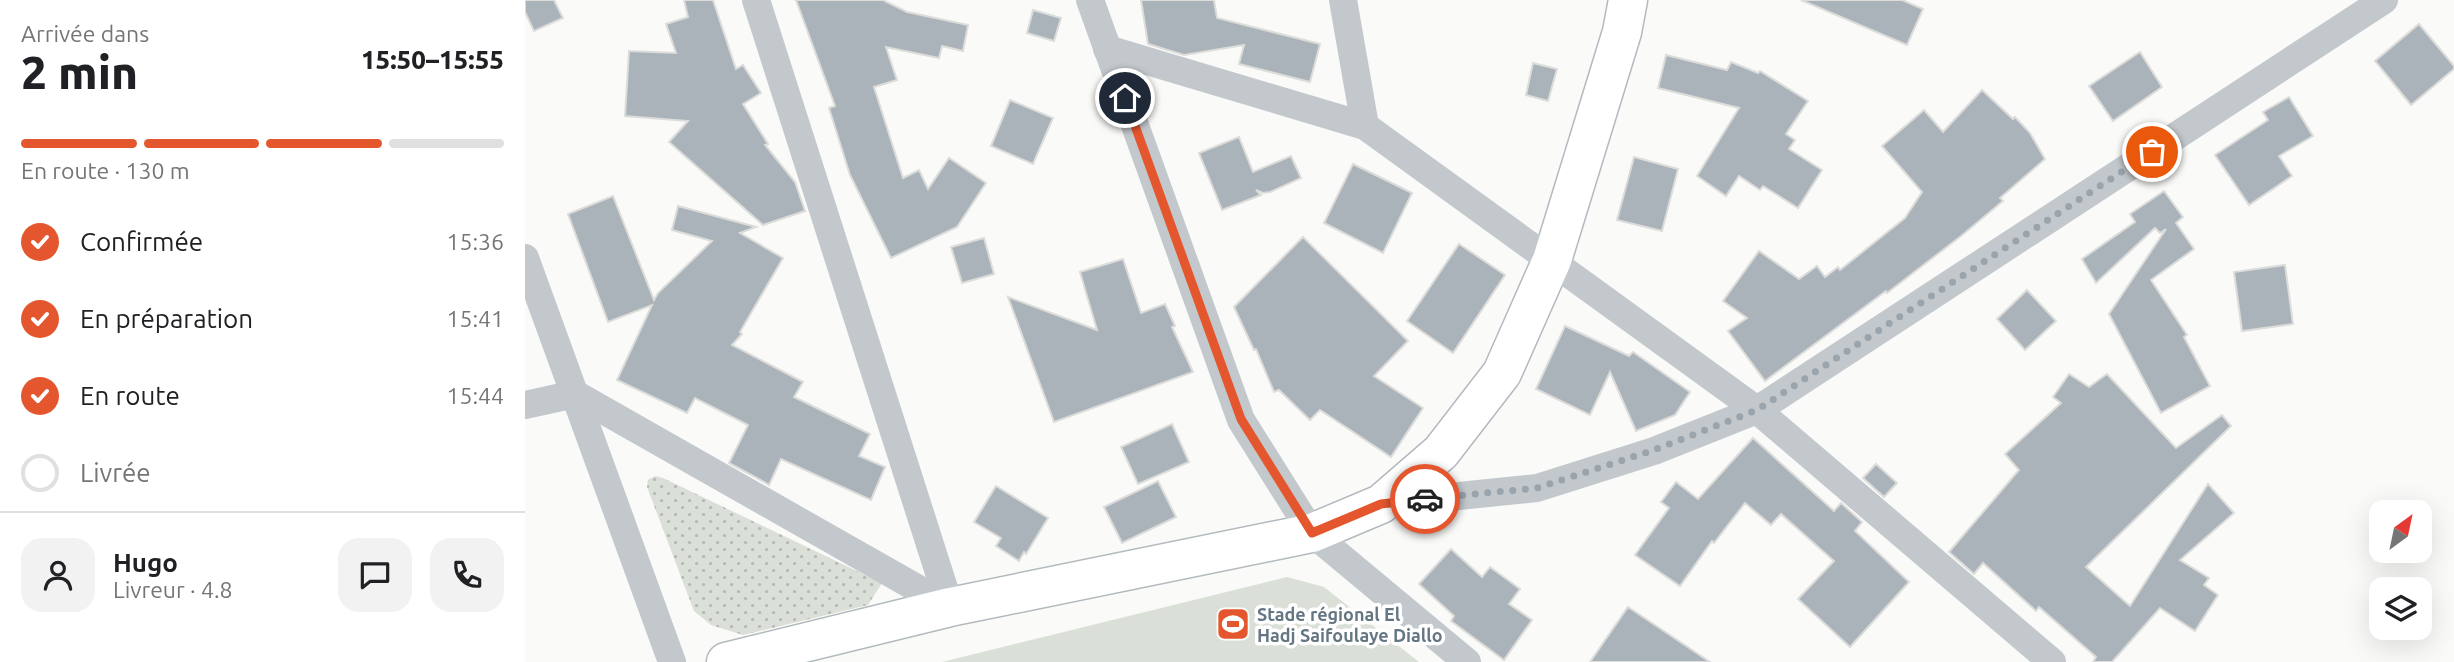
<!DOCTYPE html>
<html lang="fr">
<head>
<meta charset="utf-8">
<style>
  :root { --surface:#fff; --page:#f2f2f2; --text:#202124; --muted:#757577; --line:#e0e0e0; --accent:#e4572e }
  body { margin:0; font-family:Ubuntu,sans-serif; background:var(--page); color:var(--text); height:100vh; display:flex; flex-direction:column; font-size:26px; white-space:nowrap }
  * { box-sizing:border-box; margin:0 }
  p { font-size:23px; color:var(--muted) }
  .icon { flex:none; width:38px; height:38px; fill:none; stroke:currentColor; stroke-width:2; stroke-linecap:round; stroke-linejoin:round }
  .map { position:relative; flex:1; overflow:hidden }
  .sheet { display:flex; flex-direction:column; background:var(--surface); width:525px }
  .sheet>* { flex:none }
  .needle { width:46px; rotate:33deg }
  .tools { position:absolute; left:1844px; top:500px; display:grid; gap:14px }
  .tools a { display:grid; place-items:center; width:63px; height:63px; border-radius:14px; background:var(--surface); box-shadow:0 7px 28px #0002; font-size:35px }
  .pin { position:absolute; display:grid; place-items:center; width:60px; height:60px; color:#fff; margin:-30px; border:4px solid #fff; border-radius:50%; box-shadow:0 2px 7px #0007 }
  .courier { position:absolute; display:grid; place-items:center; width:70px; height:70px; margin:-35px; border:5px solid #e4572e; border-radius:50%; background:#fff; color:#222; box-shadow:0 2px 9px #0007 }
  .head em { font-style:normal; font-weight:800 }
  .head div { display:flex; flex-direction:column-reverse }
  .head { display:flex; align-items:center; justify-content:space-between; height:119px; padding:0 21px }
  h1 { font-size:46px; font-weight:800; line-height:52px }
  .bar { display:grid; grid-template-columns:repeat(4,1fr); gap:10px 7px; align-content:center; height:84px; padding:0 21px }
  .bar i { height:9px; border-radius:5px; background:var(--line) }
  .bar .selected { background:var(--accent) }
  .bar p { grid-column:span 4 }
  .line { display:flex; align-items:center; gap:18px; padding:0 21px; border-top:2px solid var(--line) }
  .line div { flex:1 }
  .round { display:grid; place-items:center; flex:none; width:74px; height:74px; border-radius:21px; background:var(--page) }
  ol { padding:0 21px; list-style:none }
  li { display:flex; align-items:center; gap:21px; height:77px }
  li p { margin-inline-start:auto }
  li .icon { padding:7px; border-radius:50%; background:var(--accent); color:#fff; stroke-width:4 }
  li:last-child { color:var(--muted) }
  li i { width:38px; height:38px; border:4px solid var(--line); border-radius:50% }
  main { display:flex; flex:1; min-height:0 }
  .map>svg:first-child { display:block }
  .grass { fill:#dadfd7 }
  .park { fill:url(#park-dots) }
  .building { fill:#aab3b9; stroke:#dcdcda; stroke-width:2 }
  .lines { fill:none; stroke-linecap:round; stroke-linejoin:round }
  .secondary-casing { stroke:#b3babf; stroke-width:41 }
  .street { stroke:#c3c8cc; stroke-width:28 }
  .secondary { stroke:#fff; stroke-width:38 }
  .done { stroke:#99a4ac; stroke-width:7; stroke-dasharray:0 12.6 }
  .route { stroke:#e4572e; stroke-width:9 }
  .labels { text-anchor:middle; dominant-baseline:central; stroke-width:7; stroke-linejoin:round; paint-order:stroke }
  .poi-label { font-size:18px; font-weight:bold; fill:#657683; stroke:#fff; text-anchor:start }
</style>
</head>
<body>
<main>
<section class="sheet">
<div class="head"><div><h1>2 min</h1><p>Arrivée dans</p></div><em>15:50–15:55</em></div>
<div class="bar"><i class="selected"></i><i class="selected"></i><i class="selected"></i><i></i><p>En route · 130 m</p></div>
<ol>
<li><svg class="icon" aria-label="check" viewBox="0 0 24 24"><path d="M5 12l5 5 9-10"/></svg>Confirmée<p>15:36</p></li>
<li><svg class="icon" aria-label="check" viewBox="0 0 24 24"><path d="M5 12l5 5 9-10"/></svg>En préparation<p>15:41</p></li>
<li><svg class="icon" aria-label="check" viewBox="0 0 24 24"><path d="M5 12l5 5 9-10"/></svg>En route<p>15:44</p></li>
<li><i></i>Livrée</li>
</ol>
<div class="line" style="height:126px"><a class="round"><svg class="icon" aria-label="person" viewBox="0 0 24 24"><circle cx="12" cy="8" r="4"/><path d="M4 21q1-7 8-7t8 7"/></svg></a><div><b>Hugo</b><p>Livreur · 4.8</p></div><a class="round"><svg class="icon" aria-label="chat" viewBox="0 0 24 24"><path d="M4 5h16v11H9l-5 4z"/></svg></a><a class="round"><svg class="icon" aria-label="phone" viewBox="0 0 24 24"><path d="M5 4h4l2 5-3 2q2 4 5 5l2-3 5 2v4C11 20 4 13 5 4z"/></svg></a></div>
</section>
<div class="map">
<svg width="1929" height="662" viewBox="0 0 1929 662">
  <defs>
    <pattern id="park-dots" width="8" height="8" patternUnits="userSpaceOnUse" patternTransform="scale(1.75)"><rect width="8" height="8" fill="#dadfd7"/><path d="M2 2h.1M6 6h.1" fill="none" stroke="#b4b9b4" stroke-width="1.8" stroke-linecap="round"/></pattern>
  </defs>
  <rect width="100%" height="100%" fill="#fafaf8"/>
  <polygon class="grass" points="762,577 799,587 894,662 417,662"/>
  <polygon class="park" points="130,476 138,478 357,583 343,605 218,635 186,625 169,611 122,487 123,480"/>
  <g class="building">
    <polygon points="0,0 29,0 38,18 9,31 0,12"/>
    <polygon points="159,0 188,0 211,69 218,65 236,93 218,104 243,144 240,145 270,182 280,211 238,225 144,142 163,121 100,116 104,51 151,53 141,24 163,17"/>
    <polygon points="271,0 358,0 382,12 443,25 438,51 417,46 414,58 361,47 372,80 349,87 378,178 394,170 403,189 424,158 461,183 432,227 366,258 325,175 304,108 310,106"/>
    <polygon points="616,0 689,0 692,18 795,44 785,82 714,64 719,45 659,55 623,44"/>
    <polygon points="1276,0 1377,0 1398,9 1382,45"/>
    <polygon points="508,10 536,18 529,41 502,33"/>
    <polygon points="1894,24 1929,66 1929,69 1886,105 1850,61"/>
    <polygon points="1615,52 1637,87 1588,121 1564,86"/>
    <polygon points="1141,55 1202,70 1206,62 1233,73 1235,71 1283,101 1261,134 1270,140 1264,149 1297,170 1273,208 1238,186 1235,190 1214,176 1201,196 1172,176 1214,108 1133,88"/>
    <polygon points="1008,63 1032,69 1023,101 1001,95"/>
    <polygon points="1457,90 1488,119 1490,117 1505,133 1520,159 1475,198 1478,201 1436,236 1362,293 1361,291 1240,381 1203,331 1222,318 1198,301 1234,251 1274,279 1292,266 1300,277 1313,267 1315,270 1380,218 1397,192 1357,146 1399,110 1418,132"/>
    <polygon points="1764,97 1788,136 1754,156 1767,176 1724,205 1690,155 1743,120 1738,112"/>
    <polygon points="485,100 528,118 508,164 466,146"/>
    <polygon points="714,137 728,172 766,156 776,178 745,192 738,193 731,190 736,195 697,210 674,153"/>
    <polygon points="1109,157 1153,169 1137,231 1092,220"/>
    <polygon points="828,164 887,193 858,253 799,223"/>
    <polygon points="1639,191 1658,217 1651,223 1669,249 1626,280 1662,335 1659,337 1685,386 1636,413 1584,314 1641,229 1635,233 1630,228 1571,283 1557,259 1610,222 1605,214"/>
    <polygon points="88,196 129,300 133,293 187,241 147,230 153,206 231,227 215,233 258,258 215,332 217,334 207,345 278,382 269,397 345,434 334,456 360,467 346,500 256,459 244,485 241,483 204,463 223,425 170,398 162,413 92,380 127,305 83,322 43,214"/>
    <polygon points="778,237 883,341 849,376 898,408 866,457 795,410 785,420 754,390 749,392 731,349 729,350 709,307"/>
    <polygon points="459,238 469,274 437,283 426,247"/>
    <polygon points="934,244 980,275 928,353 882,321"/>
    <polygon points="598,259 616,313 640,304 650,326 647,327 668,372 529,422 483,297 572,330 555,272"/>
    <polygon points="1760,265 1768,324 1717,331 1709,272"/>
    <polygon points="1502,290 1531,321 1500,350 1472,319"/>
    <polygon points="1040,326 1104,356 1108,352 1165,392 1150,415 1111,431 1085,372 1065,415 1011,389"/>
    <polygon points="1544,374 1564,387 1582,374 1651,448 1697,415 1706,426 1561,567 1605,606 1683,484 1709,513 1655,560 1684,578 1679,585 1693,595 1670,631 1635,608 1587,662 1568,662 1571,657 1514,607 1511,611 1458,563 1449,574 1424,552 1494,470 1480,454 1536,403 1528,397"/>
    <polygon points="647,424 664,462 613,484 596,447"/>
    <polygon points="1228,438 1309,511 1316,503 1337,522 1330,531 1384,582 1325,647 1273,599 1309,561 1256,514 1246,525 1220,503 1189,543 1187,541 1155,586 1110,555 1144,508 1136,502 1151,482 1173,499"/>
    <polygon points="1351,464 1372,483 1359,497 1338,478"/>
    <polygon points="633,481 651,517 597,543 579,507"/>
    <polygon points="471,486 523,518 501,554 499,552 494,561 471,546 476,538 449,522"/>
    <polygon points="926,549 957,577 965,567 995,589 984,604 1007,620 979,660 926,621 929,616 894,584"/>
    <polygon points="1103,607 1185,662 1065,662"/>
  </g>
  <g class="lines">
    <defs>
      <polyline id="secondary" points="201,662 425,607 787,533 856,504 916,452 977,373 1027,260 1097,32 1103,0"/>
    </defs>
    <use href="#secondary" class="secondary-casing"/>
    <g class="street">
      <polyline points="231,0 425,607"/>
      <polyline points="565,0 716,420 787,533 942,662"/>
      <polyline points="818,0 840,126"/>
      <polyline points="582,49 840,126 1232,410 1527,662"/>
      <polyline points="0,258 147,662"/>
      <polyline points="0,405 50,394 425,607"/>
      <polyline points="856,504 1012,488 1129,451 1232,410 1859,0"/>
    </g>
    <use href="#secondary" class="secondary"/>
  </g>
  <g class="lines">
    <polyline class="done" points="900,499 1012,488 1129,450 1232,410 1627,152"/>
    <polyline class="route" points="600,98 716,419 787,533 856,504 900,499"/>
  </g>
  <defs>
    <symbol id="stadium-square" viewBox="-11 -11 22 22"><rect x="-9" y="-9" width="18" height="18" rx="4" fill="#e4572e" stroke="#fff"/><path d="M0-5a6.5 5 0 1 0 0 10a6.5 5 0 1 0 0-10ZM-3.5-1.8h7v3.6h-7Z" fill="#fff"/></symbol>
  </defs>
  <g fill-rule="evenodd">
    <use href="#stadium-square" x="689" y="605" width="38" height="38"/>
  </g>
  <g class="labels">
    <g class="poi-label">
      <text x="732" y="614">Stade régional El<tspan x="732" dy="21">Hadj Saifoulaye Diallo</tspan></text>
    </g>
  </g>
</svg>
<div class="tools">
<a><svg class="needle" viewBox="-14 -14 28 28"><path d="M0-13l5 13h-10z" fill="#e53935"/><path d="M0 13l5-13h-10z" fill="#757577"/></svg></a>
<a><svg class="icon" aria-label="layers" viewBox="0 0 24 24"><path d="M12 4l9 5-9 5-9-5zM3 14l9 5 9-5"/></svg></a>
</div>
<div class="pin" style="left:1627px;top:152px;background:#ea580c"><svg class="icon" aria-label="bag" viewBox="0 0 24 24"><path d="M5 8h14l-1 12H6zM9 8a3 3 0 0 1 6 0"/></svg></div>
<div class="pin" style="left:600px;top:98px;background:#1f2937"><svg class="icon" aria-label="home" viewBox="0 0 24 24"><path d="M3 11l9-7 9 7M6 9v11h12V9"/></svg></div>
<div class="courier" style="left:900px;top:499px"><svg class="icon" aria-label="car" viewBox="0 0 24 24"><path d="M5 17H2v-5l4-1 3-4h7l3 4 3 1v5h-3M9 17h6M6 11h13"/><circle cx="7" cy="17" r="2"/><circle cx="17" cy="17" r="2"/></svg></div>
</div>
</main>
</body>
</html>
